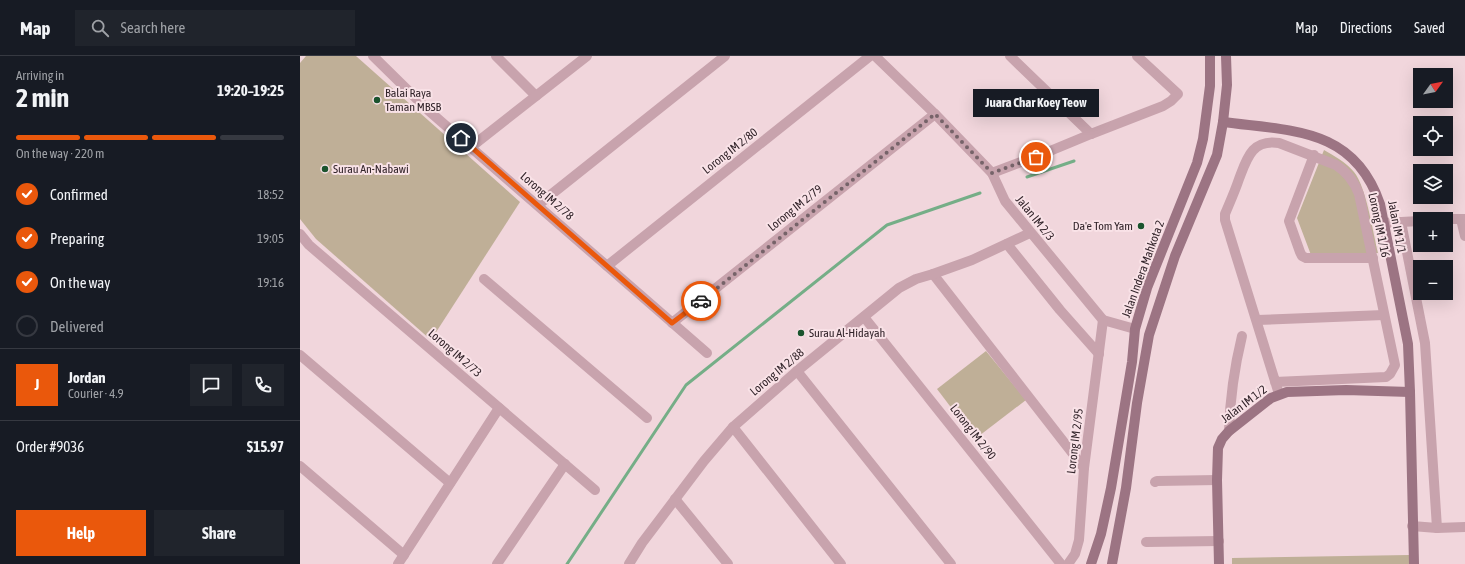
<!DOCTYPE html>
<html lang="en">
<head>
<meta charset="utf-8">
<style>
  :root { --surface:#171b24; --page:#20242c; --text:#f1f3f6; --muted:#9ea1a6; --line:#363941; --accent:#ea580c }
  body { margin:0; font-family:"Asap Condensed",sans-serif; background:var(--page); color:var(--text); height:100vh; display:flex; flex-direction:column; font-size:15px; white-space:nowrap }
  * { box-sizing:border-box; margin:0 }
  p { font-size:13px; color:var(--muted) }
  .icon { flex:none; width:22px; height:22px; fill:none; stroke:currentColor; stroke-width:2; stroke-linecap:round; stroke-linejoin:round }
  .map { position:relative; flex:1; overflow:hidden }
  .panel { display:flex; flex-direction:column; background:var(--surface); width:300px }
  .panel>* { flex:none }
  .needle { width:26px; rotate:57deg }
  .fabs { position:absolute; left:1113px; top:12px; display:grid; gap:8px }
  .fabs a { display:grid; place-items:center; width:40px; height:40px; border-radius:0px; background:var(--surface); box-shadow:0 4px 16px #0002; font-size:20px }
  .pin { position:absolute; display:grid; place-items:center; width:34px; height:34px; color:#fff; margin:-17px; border:2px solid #fff; border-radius:50%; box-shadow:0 1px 4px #0007 }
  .courier { position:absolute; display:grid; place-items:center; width:40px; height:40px; margin:-20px; border:3px solid #ea580c; border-radius:50%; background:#fff; color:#222; box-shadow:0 1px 5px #0007 }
  .bubble { position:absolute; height:28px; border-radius:0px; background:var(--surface); box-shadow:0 4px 16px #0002; font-size:13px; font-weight:700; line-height:28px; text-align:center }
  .overview em { font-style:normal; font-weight:700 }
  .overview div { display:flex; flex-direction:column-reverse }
  .overview { display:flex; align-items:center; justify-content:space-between; height:68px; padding:0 16px }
  h1 { font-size:26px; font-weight:700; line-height:30px }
  .bar { display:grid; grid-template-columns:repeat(4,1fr); gap:6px 4px; align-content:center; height:48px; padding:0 16px }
  .bar i { height:5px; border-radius:3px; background:var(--line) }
  .bar .selected { background:var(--accent) }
  .bar p { grid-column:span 4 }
  .line { display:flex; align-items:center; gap:10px; padding:0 16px; border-top:1px solid var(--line) }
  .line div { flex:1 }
  .round { display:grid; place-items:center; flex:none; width:42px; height:42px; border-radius:0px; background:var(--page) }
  ol { padding:0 16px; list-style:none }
  li { display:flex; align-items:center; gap:12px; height:44px }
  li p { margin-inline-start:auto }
  li .icon { padding:4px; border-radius:50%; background:var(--accent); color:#fff; stroke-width:4 }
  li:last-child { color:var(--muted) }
  li i { width:22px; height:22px; border:2px solid var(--line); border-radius:50% }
  .cta { display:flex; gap:8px; margin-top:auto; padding:8px 16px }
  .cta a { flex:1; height:46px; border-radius:0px; background:var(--accent); color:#fff; font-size:16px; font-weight:700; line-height:46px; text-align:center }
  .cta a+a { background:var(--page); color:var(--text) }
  header { display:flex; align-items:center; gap:24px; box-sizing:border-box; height:56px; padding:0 20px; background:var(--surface); border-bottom:1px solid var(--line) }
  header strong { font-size:19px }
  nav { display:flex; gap:22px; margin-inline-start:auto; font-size:14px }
  .search { width:280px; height:36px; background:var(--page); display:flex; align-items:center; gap:10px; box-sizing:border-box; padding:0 14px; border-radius:0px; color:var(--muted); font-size:15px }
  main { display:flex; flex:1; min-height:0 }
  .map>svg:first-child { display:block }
  .green { fill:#bfaf97 }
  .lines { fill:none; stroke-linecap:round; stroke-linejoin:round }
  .stream { stroke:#75ae87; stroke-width:3 }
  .street { stroke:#c8a3ad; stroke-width:10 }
  .secondary { stroke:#9c7483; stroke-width:10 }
  .done { stroke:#766369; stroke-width:4; stroke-dasharray:0 7.2 }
  .route { stroke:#ea580c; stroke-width:5 }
  .poi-dot { fill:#1b542e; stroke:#f9e2e7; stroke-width:1.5 }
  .labels { text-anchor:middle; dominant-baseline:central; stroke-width:4; stroke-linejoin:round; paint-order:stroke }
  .poi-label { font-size:12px; fill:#33252b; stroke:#f9e2e7; text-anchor:start }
  .street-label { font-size:12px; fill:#33252b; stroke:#f9e2e7 }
</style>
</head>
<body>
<header>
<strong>Map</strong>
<div class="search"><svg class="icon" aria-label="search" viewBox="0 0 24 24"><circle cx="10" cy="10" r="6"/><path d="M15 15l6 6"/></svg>Search here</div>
<nav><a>Map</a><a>Directions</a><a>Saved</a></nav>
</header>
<main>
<section class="panel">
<div class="overview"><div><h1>2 min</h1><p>Arriving in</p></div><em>19:20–19:25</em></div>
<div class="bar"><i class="selected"></i><i class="selected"></i><i class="selected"></i><i></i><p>On the way · 220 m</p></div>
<ol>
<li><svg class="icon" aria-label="check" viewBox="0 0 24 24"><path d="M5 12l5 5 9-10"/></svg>Confirmed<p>18:52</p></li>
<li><svg class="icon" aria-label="check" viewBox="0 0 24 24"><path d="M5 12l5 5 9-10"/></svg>Preparing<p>19:05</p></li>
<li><svg class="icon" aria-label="check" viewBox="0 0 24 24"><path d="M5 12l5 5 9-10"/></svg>On the way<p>19:16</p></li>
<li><i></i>Delivered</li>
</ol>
<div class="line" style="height:72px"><b class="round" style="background:var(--accent);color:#fff">J</b><div><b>Jordan</b><p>Courier · 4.9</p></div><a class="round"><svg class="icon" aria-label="chat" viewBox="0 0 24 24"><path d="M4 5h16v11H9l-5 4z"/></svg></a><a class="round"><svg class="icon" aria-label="phone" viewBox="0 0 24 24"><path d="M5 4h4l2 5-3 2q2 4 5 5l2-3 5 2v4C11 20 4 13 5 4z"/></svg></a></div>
<div class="line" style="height:52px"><div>Order #9036</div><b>$15.97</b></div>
<div class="cta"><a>Help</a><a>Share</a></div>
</section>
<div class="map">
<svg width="1165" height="508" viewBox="0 0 1165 508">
  <rect width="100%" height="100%" fill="#f1d6dc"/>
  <g class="green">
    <polygon points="6,0 56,0 220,146 131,284 16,183 0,163 0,7"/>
    <path d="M1024,94C1034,100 1046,106 1054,116C1066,130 1073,177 1078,197L1011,199L997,162Z"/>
    <polygon points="686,295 726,344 675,383 637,333"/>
    <polygon points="1109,499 1109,508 932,508 932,502"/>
  </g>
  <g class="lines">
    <g class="stream">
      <polyline points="727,121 774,105"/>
      <polyline points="267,508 386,329 587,169 680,137"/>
    </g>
    <g class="street">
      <polyline points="73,0 129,55 407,297"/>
      <polyline points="196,0 236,40"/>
      <polyline points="575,0 635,58 692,117 705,145 803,264 835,273"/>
      <polyline points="710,0 791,78"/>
      <polyline points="171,91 287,0"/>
      <polyline points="1014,99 989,165 1000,196 1002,200 1006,202 1073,202"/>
      <polyline points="692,117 750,95 791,78 863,50 871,45 878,38 837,0"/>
      <polyline points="238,149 425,0"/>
      <polyline points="1146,163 1165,163"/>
      <polyline points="1161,163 1165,180"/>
      <polyline points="1101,166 1125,287 1137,472"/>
      <polyline points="1083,167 1120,165"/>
      <polyline points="0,178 9,189 295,434"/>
      <polyline points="707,188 760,254 799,298"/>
      <polyline points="307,210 570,0"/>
      <polyline points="633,218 784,412"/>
      <polyline points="184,223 347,362"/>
      <polyline points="564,261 761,508"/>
      <polyline points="957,264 1084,259"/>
      <polyline points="372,267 635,58"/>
      <polyline points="0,299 150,427"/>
      <polyline points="497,315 651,508"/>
      <path d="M975,326L1086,321L1090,318L1095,309L1059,138C1054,125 1047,116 1036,109L979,87C952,83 947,102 939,123C935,135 930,146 925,158V164L979,338"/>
      <polyline points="433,371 541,508"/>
      <path d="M929,375C930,341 934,313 942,280"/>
      <polyline points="0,410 104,499"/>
      <polyline points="855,426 857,425 917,424"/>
      <polyline points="375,443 428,508"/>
      <polyline points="1112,470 1137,472 1165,471"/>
      <polyline points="846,486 919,485"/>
      <polyline points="98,508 199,352"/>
      <polyline points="197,508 265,408"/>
      <polyline points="329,508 342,487 404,405 433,371 497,315 599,232 616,223 633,218 672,204 730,177"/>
      <polyline points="768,508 775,498 779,484 784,412 803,264"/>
    </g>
    <g class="secondary">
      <path d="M923,66C991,75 1054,71 1080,148L1108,288L1110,336L1114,508"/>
      <polyline points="791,508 801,478 811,432 832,306 835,273 847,232 897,107 903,83 910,30 910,0"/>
      <polyline points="812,508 826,432 837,347 849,279 875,200 917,99 923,66 927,29 926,0"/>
      <polyline points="919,508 917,424 918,392 922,383 929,375 971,342 987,336 1046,334 1110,336"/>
    </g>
  </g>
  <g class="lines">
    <polyline class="done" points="401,245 635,58 692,117 736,101"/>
    <polyline class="route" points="161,82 372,267 401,245"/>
  </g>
  <g class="poi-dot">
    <circle cx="77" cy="44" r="4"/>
    <circle cx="25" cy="113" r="4"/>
    <circle cx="841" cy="170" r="4"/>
    <circle cx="501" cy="277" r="4"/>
  </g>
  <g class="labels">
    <g class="poi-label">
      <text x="85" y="37">Balai Raya<tspan x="85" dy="14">Taman MBSB</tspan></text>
      <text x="33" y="113">Surau An-Nabawi</text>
      <text x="833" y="170" text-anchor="end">Da'e Tom Yam</text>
      <text x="509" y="277">Surau Al-Hidayah</text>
    </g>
    <g class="street-label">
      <text transform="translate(430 95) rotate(-38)">Lorong IM 2/80</text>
      <text transform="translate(247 140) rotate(41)">Lorong IM 2/78</text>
      <text transform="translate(495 152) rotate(-39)">Lorong IM 2/79</text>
      <text transform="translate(735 162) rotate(51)">Jalan IM 2/3</text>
      <text transform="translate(1079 169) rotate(78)">Lorong IM 1/16</text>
      <text transform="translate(1097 171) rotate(79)">Jalan IM 1/1</text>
      <text transform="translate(843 213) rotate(-70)">Jalan Indera Mahkota 2</text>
      <text transform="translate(155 297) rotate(41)">Lorong IM 2/73</text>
      <text transform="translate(477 316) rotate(-40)">Lorong IM 2/88</text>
      <text transform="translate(944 348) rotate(-37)">Jalan IM 1/2</text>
      <text transform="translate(673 376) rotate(52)">Lorong IM 2/90</text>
      <text transform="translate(775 385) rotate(-83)">Lorong IM 2/95</text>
    </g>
  </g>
</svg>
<div class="fabs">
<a><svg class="needle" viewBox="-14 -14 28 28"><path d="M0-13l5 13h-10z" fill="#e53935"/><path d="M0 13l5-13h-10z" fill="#9ea1a6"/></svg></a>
<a><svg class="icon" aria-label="locate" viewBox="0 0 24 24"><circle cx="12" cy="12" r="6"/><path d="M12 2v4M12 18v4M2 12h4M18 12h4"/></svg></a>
<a><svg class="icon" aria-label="layers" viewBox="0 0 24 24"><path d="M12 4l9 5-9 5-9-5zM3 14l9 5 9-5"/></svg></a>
<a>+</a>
<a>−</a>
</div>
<div class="pin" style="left:736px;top:101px;background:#ea580c"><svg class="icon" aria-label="bag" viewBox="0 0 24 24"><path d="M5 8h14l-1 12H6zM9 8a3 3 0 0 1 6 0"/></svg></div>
<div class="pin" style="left:161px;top:82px;background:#1f2937"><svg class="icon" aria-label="home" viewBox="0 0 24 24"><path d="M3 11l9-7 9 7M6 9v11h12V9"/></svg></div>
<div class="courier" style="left:401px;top:245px"><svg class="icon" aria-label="car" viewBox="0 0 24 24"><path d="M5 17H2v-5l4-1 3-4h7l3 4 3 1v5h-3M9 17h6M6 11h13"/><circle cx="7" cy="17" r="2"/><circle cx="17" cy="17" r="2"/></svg></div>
<div class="bubble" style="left:673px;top:33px;width:126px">Juara Char Koey Teow</div>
</div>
</main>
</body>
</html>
